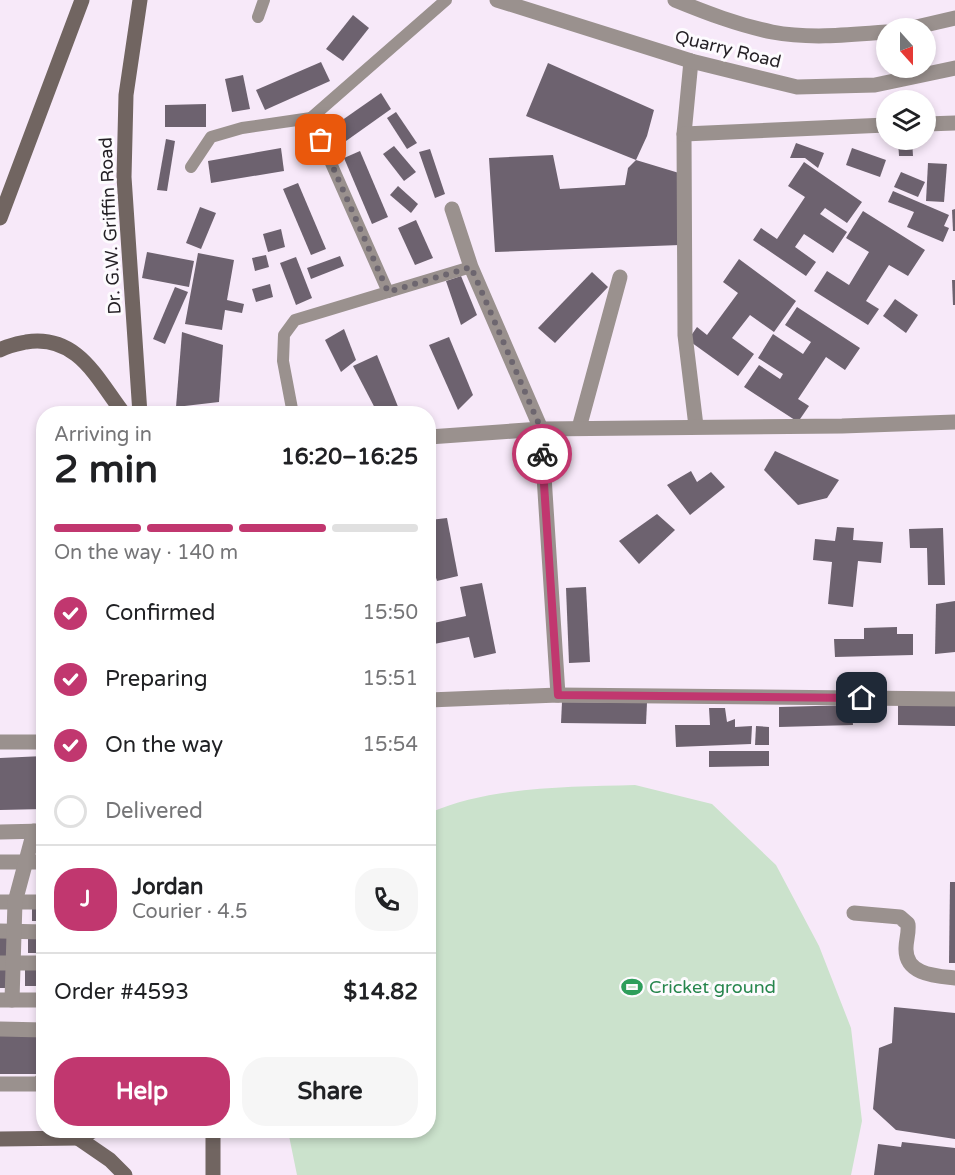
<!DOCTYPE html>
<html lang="en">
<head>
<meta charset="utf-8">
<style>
  :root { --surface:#fff; --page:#f6f6f6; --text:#202124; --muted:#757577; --line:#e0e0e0; --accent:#c1376f }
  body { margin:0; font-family:"Varela Round",sans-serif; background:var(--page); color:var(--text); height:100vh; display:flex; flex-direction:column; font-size:22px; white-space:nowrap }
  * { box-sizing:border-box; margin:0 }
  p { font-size:20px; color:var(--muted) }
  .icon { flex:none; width:33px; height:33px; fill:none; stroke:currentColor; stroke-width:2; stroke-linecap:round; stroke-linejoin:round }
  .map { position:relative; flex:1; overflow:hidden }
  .sheet { position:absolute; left:36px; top:406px; width:400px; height:732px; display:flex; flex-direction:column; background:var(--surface); border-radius:24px; box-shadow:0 3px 9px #0003 }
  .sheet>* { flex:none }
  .needle { width:39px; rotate:159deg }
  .controls { position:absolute; left:876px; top:18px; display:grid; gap:12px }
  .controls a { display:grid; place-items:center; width:60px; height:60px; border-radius:50%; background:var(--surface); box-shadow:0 3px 9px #0003; font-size:30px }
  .pin { position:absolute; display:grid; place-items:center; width:51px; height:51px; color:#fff; margin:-26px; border-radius:12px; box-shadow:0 3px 9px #0006 }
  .courier { position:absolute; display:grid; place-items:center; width:60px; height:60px; margin:-30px; border:4px solid #c1376f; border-radius:50%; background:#fff; color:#222; box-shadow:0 2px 8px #0007 }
  .head em { font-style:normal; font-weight:700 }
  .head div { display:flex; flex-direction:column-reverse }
  .head { display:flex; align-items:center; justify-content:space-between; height:102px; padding:0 18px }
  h1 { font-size:39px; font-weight:700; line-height:45px }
  .bar { display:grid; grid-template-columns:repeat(4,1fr); gap:9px 6px; align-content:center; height:72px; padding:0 18px }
  .bar i { height:8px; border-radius:4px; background:var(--line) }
  .bar .selected { background:var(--accent) }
  .bar p { grid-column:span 4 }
  .line { display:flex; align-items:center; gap:15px; padding:0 18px; border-top:2px solid var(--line) }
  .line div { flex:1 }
  .round { display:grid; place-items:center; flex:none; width:63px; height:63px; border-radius:24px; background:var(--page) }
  ol { padding:0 18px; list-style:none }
  li { display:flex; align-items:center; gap:18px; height:66px }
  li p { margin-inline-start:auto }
  li .icon { padding:6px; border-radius:50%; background:var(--accent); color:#fff; stroke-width:4 }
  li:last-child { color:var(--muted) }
  li i { width:33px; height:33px; border:3px solid var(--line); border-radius:50% }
  .button { display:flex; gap:12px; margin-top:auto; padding:12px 18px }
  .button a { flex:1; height:69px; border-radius:24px; background:var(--accent); color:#fff; font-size:24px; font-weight:700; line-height:69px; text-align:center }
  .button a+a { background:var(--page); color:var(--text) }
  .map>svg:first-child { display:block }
  .green { fill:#cbe2cc }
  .building { fill:#6d626f }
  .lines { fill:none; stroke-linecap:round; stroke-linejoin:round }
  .service { stroke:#9a918e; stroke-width:12 }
  .pedestrian { stroke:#9a918e; stroke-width:15 }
  .minor { stroke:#9a918e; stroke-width:15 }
  .tertiary { stroke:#9a918e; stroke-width:15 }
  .secondary { stroke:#716561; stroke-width:15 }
  .done { stroke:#6d666f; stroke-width:6; stroke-dasharray:0 10.8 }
  .route { stroke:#c1376f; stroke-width:8 }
  .labels { text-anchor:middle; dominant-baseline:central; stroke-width:6; stroke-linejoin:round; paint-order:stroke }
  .street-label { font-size:18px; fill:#231f24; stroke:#fdfbfe }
  .leisure-label { font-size:18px; fill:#27864d; stroke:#fdfbfe; text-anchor:start }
</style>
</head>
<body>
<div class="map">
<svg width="955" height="1175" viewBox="0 0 955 1175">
  <rect width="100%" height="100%" fill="#f7e9f9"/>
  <path class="green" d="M635,785L712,804L776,865L819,946L851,1028L862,1121L851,1175H297L288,1131H429V813C491,786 568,787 635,785Z"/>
  <g class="building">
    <polygon points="353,15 369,28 343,61 326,49"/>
    <polygon points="321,62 330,81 265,110 256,90"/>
    <polygon points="548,63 654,110 647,136 636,160 679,173 680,245 495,252 489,158 553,155 560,189 625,185 628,168 636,160 526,116"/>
    <polygon points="243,75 250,109 232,112 225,79"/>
    <polygon points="381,93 391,109 339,146 328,130"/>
    <polygon points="206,104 206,127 165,127 165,105"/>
    <polygon points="396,112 417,143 407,149 387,118"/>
    <polygon points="166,139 175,141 167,191 157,190"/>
    <polygon points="898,140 912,140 913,156 899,156"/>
    <polygon points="796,143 824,153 818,168 805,158 790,158"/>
    <polygon points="394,146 416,172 404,181 383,154"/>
    <polygon points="281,148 284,171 211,183 208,161"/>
    <polygon points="852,148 886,160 880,177 846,165"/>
    <polygon points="430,149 445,194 435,198 419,152"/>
    <polygon points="360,151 388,217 372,224 344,158"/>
    <polygon points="804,162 862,202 847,223 825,208 820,214 847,232 833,253 804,234 795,247 816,262 806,276 753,240 761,228 777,239 805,197 788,186"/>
    <polygon points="928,163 947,164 944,202 926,201"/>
    <polygon points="901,172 925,182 918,197 894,187"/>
    <polygon points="298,183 326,249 311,255 283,189"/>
    <polygon points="398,186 418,204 411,213 390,195"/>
    <polygon points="893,191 949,215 944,226 949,228 943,242 907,227 914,212 888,202"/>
    <polygon points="200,207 216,213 201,249 186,243"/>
    <polygon points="955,209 955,231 953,231 952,210"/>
    <polygon points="863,211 925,250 908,276 889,265 866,301 879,309 868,325 814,291 827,271 849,285 869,252 846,238"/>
    <polygon points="416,220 433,258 415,265 398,228"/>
    <polygon points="281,229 285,247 268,252 263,234"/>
    <polygon points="147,252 194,261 189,287 142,278"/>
    <polygon points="198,253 234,260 227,300 244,304 242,313 225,310 222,330 185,324"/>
    <polygon points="266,255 269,267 255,271 252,258"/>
    <polygon points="340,256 344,266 311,279 307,268"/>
    <polygon points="296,257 312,298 296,305 280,263"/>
    <polygon points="739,259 796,301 774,332 750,315 732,338 754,354 738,376 688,340 697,327 707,335 738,293 723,282"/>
    <polygon points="592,272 608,287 555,343 538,328"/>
    <polygon points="461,276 477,315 461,325 446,281"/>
    <polygon points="952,280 955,280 955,305 953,305"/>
    <polygon points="270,284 273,297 256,302 252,289"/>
    <polygon points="175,287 188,292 165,344 153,339"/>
    <polygon points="895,299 918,315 906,333 883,316"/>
    <polygon points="797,307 860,348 845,370 826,357 798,399 809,406 798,422 744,387 759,365 780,379 783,374 758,358 773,334 803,354 811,342 785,325"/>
    <polygon points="344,329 356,360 341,372 325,340"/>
    <polygon points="182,332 223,345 219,402 176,407"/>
    <polygon points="449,337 473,395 458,410 429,345"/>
    <polygon points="377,355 401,414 378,414 353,366"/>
    <polygon points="775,451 839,480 827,498 798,505 764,470"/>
    <polygon points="691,471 697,482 711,472 725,487 690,515 667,485"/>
    <polygon points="657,514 675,530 639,564 619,541"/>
    <polygon points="447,518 458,576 437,581 429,556 430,520"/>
    <polygon points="837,527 854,528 853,540 883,542 881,563 858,561 853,607 828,604 832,562 813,560 815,539 835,541"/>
    <polygon points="943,528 945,585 928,585 927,548 910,548 909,529"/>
    <polygon points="482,583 496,653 474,658 469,637 429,645 429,624 466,616 460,587"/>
    <polygon points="586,587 590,662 569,663 566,588"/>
    <polygon points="955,601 955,652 935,654 936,604"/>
    <polygon points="897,627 897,634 913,634 913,655 835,657 834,639 864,639 864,628"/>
    <polygon points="562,702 647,703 646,724 561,723"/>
    <polygon points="852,705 853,725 779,727 779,707"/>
    <polygon points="898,705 955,706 955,726 898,725"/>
    <polygon points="709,708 725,708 727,722 735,719 735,727 752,726 751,744 676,747 675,725 710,725"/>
    <polygon points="756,726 769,727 769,745 755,745"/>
    <polygon points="709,751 769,751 769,766 709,767"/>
    <polygon points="44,756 44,809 0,810 0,758"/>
    <polygon points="950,882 955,882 955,963 949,963"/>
    <rect x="32" y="906" width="12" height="15"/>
    <rect x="0" y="934" width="9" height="24"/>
    <rect x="28" y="937" width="16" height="16"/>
    <rect x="0" y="966" width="10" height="22"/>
    <rect x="25" y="968" width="19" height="18"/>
    <polygon points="894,1007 955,1013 955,1139 896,1130 873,1109 879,1048 892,1043"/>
    <rect x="0" y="1036" width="41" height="38"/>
    <polygon points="902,1142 955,1148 955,1175 874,1175 878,1144 901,1147"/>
  </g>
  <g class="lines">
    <g class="service">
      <polyline points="258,17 264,0"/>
      <polyline points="191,167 211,137 242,128 311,118"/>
      <polyline points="388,292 311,118 446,0"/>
      <polyline points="293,414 283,361 284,335 295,320 471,267"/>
    </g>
    <g class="pedestrian">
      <polyline points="0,832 44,831"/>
      <polyline points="0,862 44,862"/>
      <polyline points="0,902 44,902"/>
      <polyline points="0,931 44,932"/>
      <polyline points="0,963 44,963"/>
      <polyline points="0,1000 44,1000"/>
      <polyline points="12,1000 15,902 34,831"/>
      <polyline points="0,1029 44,1030"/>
      <polyline points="0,1084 38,1084 44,1078"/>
    </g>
    <g class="minor">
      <polyline points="691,61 684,134 685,335 696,426"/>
      <polyline points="926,124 955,123"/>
      <polyline points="684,134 886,125"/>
      <polyline points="452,209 471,267 541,429 558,695"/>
      <polyline points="579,428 620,277"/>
      <polyline points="429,437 541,429 842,426 955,422"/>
      <polyline points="429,700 558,695 955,699"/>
      <polyline points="0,742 44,742"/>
      <path d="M854,913L900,917L908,924C909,933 906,940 906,948C905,975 936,976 955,978"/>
    </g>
    <g class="tertiary">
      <polyline points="497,0 691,61 797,87 875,85 955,68"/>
      <path d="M675,0C707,13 738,25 772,32C809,39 849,35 886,32"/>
      <polyline points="912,28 955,18"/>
    </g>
    <g class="secondary">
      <polyline points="0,218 82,0"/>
      <path d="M0,350C9,345 16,344 26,342C78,334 97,379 124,414"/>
      <polyline points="140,414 124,177 126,95 140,0"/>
      <polyline points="213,1131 213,1175"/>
      <polyline points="78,1138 110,1160 125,1175"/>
      <polyline points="0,1139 78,1138 93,1131"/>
    </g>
  </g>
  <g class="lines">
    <polyline class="done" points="321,140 388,292 471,267 541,429 542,454"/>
    <polyline class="route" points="542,454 558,695 862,698"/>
  </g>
  <defs>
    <symbol id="stadium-bare" viewBox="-9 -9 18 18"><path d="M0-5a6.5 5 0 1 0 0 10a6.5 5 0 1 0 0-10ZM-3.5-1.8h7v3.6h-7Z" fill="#2e9e5b" stroke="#fdfbfe" stroke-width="2.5" paint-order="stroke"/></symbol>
  </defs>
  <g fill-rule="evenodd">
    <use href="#stadium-bare" x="617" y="972" width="30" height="30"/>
  </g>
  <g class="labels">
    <g class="street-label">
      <text transform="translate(728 49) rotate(14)">Quarry Road</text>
      <text transform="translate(110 226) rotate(-93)">Dr. G.W. Griffin Road</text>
    </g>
    <g class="leisure-label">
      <text x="649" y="987">Cricket ground</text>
    </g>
  </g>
</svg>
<div class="controls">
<a><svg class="needle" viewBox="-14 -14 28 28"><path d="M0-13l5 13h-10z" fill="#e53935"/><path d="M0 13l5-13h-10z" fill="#757577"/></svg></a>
<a><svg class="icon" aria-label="layers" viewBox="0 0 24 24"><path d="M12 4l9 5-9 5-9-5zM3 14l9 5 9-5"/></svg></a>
</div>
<div class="pin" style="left:321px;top:140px;background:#ea580c"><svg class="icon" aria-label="bag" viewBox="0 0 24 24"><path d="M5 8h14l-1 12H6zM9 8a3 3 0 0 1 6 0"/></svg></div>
<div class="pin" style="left:862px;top:698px;background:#1f2937"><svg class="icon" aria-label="home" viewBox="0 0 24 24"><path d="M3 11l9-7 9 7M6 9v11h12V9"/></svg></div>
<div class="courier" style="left:542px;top:454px"><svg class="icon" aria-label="bike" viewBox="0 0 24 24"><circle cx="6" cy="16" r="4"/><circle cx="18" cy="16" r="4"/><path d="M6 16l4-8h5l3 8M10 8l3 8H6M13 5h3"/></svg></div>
<section class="sheet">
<div class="head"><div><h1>2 min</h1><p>Arriving in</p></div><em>16:20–16:25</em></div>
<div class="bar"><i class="selected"></i><i class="selected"></i><i class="selected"></i><i></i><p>On the way · 140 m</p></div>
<ol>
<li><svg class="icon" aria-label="check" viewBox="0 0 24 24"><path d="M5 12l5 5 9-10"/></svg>Confirmed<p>15:50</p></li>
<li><svg class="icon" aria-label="check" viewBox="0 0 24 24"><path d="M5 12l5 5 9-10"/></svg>Preparing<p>15:51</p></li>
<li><svg class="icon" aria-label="check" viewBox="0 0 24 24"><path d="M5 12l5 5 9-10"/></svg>On the way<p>15:54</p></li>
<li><i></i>Delivered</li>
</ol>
<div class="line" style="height:108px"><b class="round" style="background:var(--accent);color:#fff">J</b><div><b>Jordan</b><p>Courier · 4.5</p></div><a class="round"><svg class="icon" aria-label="phone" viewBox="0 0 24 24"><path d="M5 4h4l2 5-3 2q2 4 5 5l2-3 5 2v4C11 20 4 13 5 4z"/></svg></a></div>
<div class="line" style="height:78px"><div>Order #4593</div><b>$14.82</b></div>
<div class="button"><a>Help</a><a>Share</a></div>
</section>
</div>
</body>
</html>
